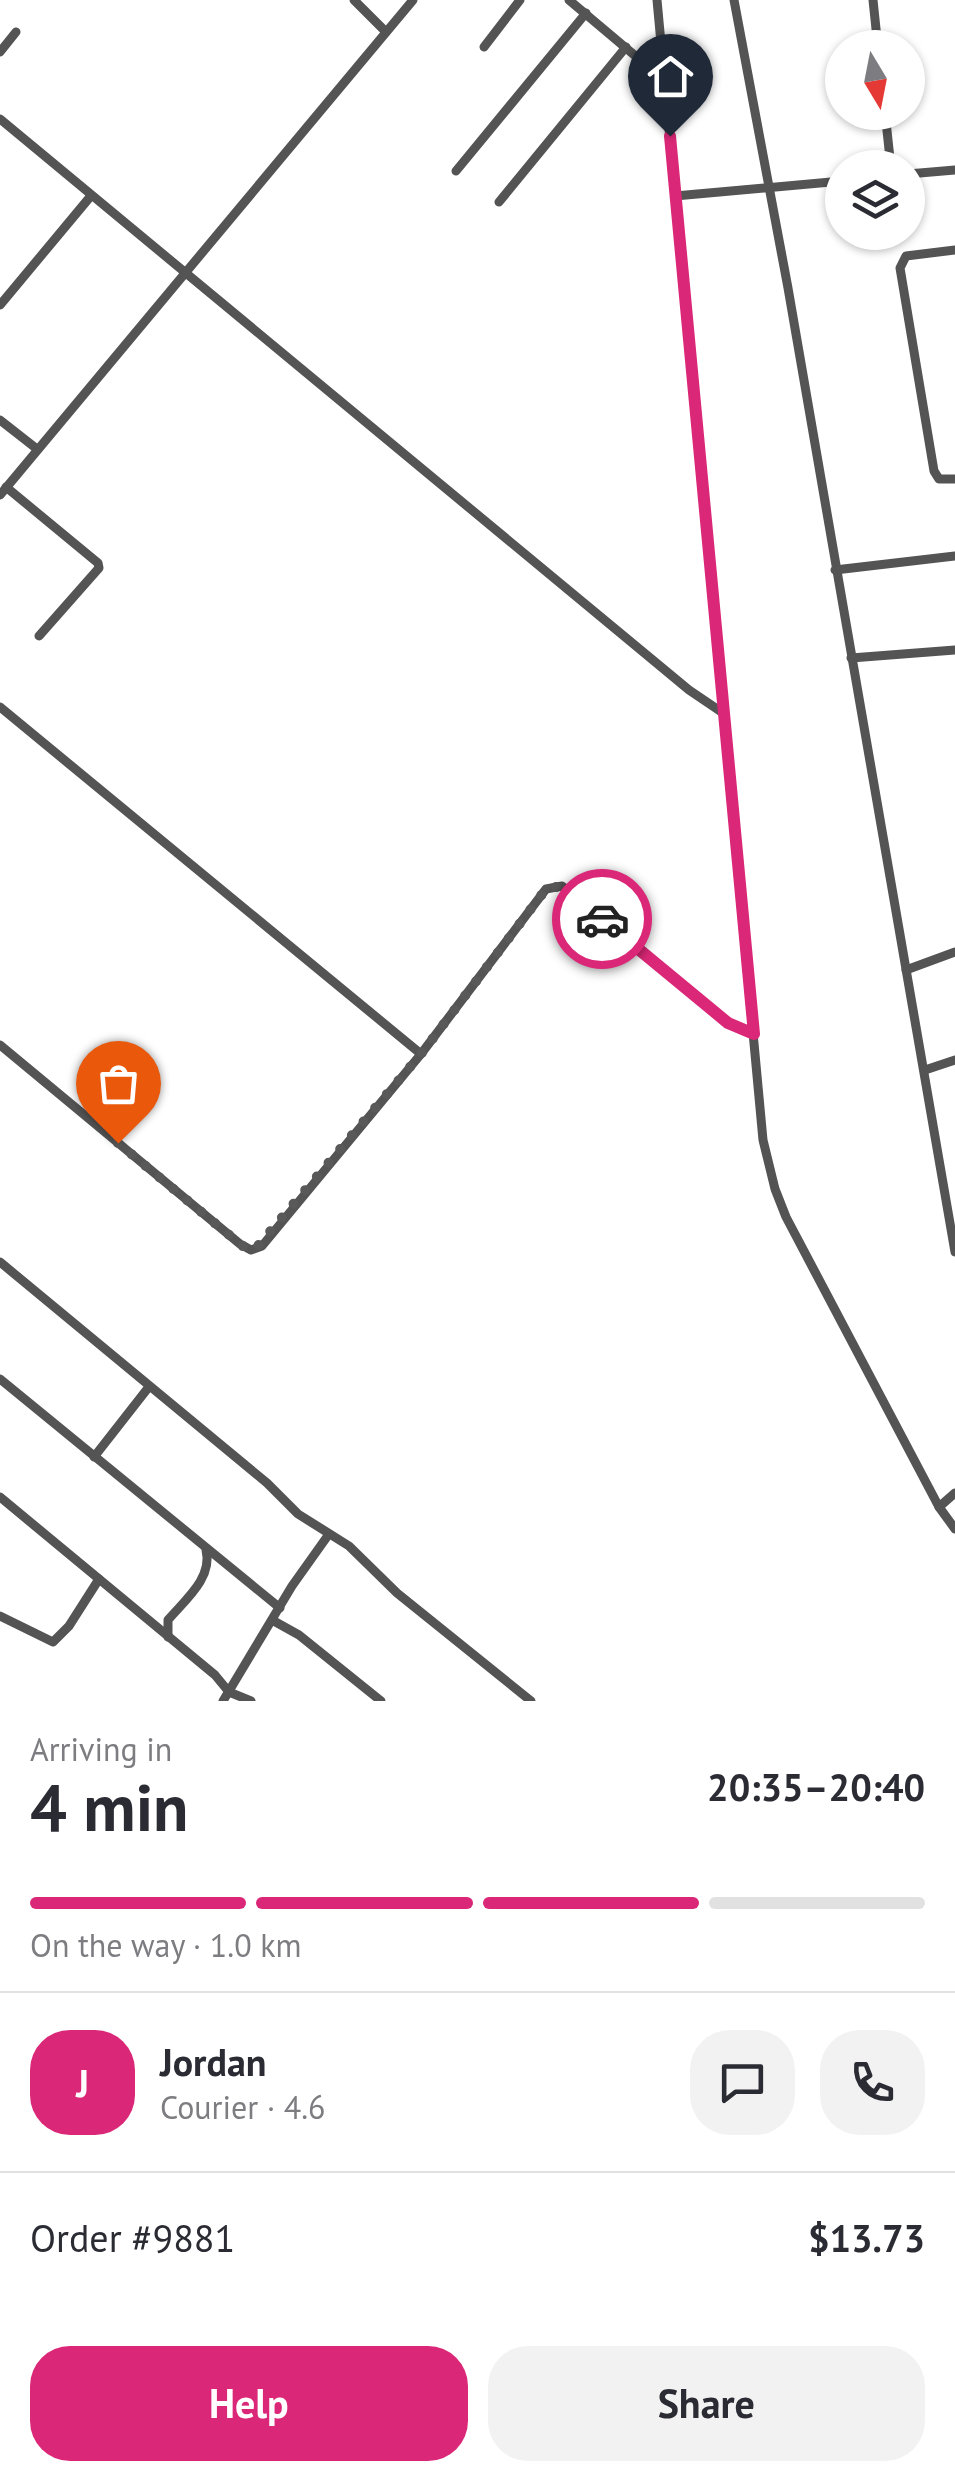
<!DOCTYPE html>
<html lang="en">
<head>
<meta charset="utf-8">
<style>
  :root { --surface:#fff; --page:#f2f2f3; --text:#2b2b33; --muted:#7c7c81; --line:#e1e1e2; --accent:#db2777 }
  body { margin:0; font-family:"PT Sans",sans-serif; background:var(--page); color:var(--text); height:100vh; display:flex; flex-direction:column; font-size:38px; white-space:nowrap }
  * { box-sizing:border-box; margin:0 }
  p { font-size:32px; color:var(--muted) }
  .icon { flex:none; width:55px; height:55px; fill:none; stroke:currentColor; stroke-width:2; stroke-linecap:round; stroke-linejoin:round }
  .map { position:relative; height:1701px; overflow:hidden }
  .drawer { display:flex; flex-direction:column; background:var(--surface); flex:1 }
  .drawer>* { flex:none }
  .needle { width:65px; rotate:170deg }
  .tools { position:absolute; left:825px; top:30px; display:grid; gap:20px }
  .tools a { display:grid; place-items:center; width:100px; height:100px; border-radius:50%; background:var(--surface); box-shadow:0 2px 8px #0004; font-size:50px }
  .pin { position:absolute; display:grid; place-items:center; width:85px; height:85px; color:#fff; margin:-102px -42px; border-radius:50% 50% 50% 0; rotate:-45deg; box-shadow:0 0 10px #0007 }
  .pin .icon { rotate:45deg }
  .courier { position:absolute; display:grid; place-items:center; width:100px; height:100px; margin:-50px; border:8px solid #db2777; border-radius:50%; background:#fff; color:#222; box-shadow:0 2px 12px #0007 }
  .head em { font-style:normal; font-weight:800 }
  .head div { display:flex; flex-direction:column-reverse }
  .head { display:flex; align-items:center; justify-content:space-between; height:170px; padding:0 30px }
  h1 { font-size:65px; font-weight:800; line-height:75px }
  .bar { display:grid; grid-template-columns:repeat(4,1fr); gap:15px 10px; align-content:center; height:120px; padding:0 30px }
  .bar i { height:12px; border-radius:8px; background:var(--line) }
  .bar .active { background:var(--accent) }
  .bar p { grid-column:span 4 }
  .line { display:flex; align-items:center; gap:25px; padding:0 30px; border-top:2px solid var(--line) }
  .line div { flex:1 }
  .round { display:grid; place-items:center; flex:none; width:105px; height:105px; border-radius:40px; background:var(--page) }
  .button { display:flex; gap:20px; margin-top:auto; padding:20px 30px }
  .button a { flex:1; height:115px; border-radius:40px; background:var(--accent); color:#fff; font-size:40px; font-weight:800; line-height:115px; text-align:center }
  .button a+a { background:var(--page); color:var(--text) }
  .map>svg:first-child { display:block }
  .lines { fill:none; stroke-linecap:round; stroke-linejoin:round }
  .minor { stroke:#545454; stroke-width:9 }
  .done { stroke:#595959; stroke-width:10; stroke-dasharray:0 18 }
  .route { stroke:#db2777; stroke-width:12 }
</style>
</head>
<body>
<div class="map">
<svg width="955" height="1701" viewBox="0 0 955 1701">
  <rect width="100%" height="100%" fill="#fff"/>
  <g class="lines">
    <g class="minor">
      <polyline points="354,0 386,32"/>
      <polyline points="569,0 639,59 664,75"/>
      <polyline points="657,0 763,1140 775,1189 786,1217 939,1507 955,1529"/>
      <polyline points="734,0 788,288 955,1252"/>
      <polyline points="873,0 878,48"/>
      <polyline points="484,47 520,0"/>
      <polyline points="0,52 16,32"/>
      <polyline points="885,112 891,168"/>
      <polyline points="0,119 689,690 723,713"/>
      <polyline points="456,171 586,13"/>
      <polyline points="908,174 955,170"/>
      <polyline points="675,196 842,181"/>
      <polyline points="499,202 626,47"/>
      <polyline points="955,250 906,256 900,268 934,471 939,479 955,479"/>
      <polyline points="0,305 90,197"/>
      <polyline points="0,420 37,449"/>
      <polyline points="6,487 98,563 99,568 39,636"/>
      <polyline points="0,495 413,0"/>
      <polyline points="835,570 955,556"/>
      <polyline points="851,658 955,650"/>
      <polyline points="0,707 421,1054"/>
      <polyline points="906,970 955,952"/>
      <polyline points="0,1045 240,1244 251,1250 262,1246 421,1054 546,889 562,886 728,1023 754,1034"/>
      <polyline points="925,1070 955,1060"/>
      <polyline points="0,1262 267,1483 298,1514 349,1546 397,1593 531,1701"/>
      <polyline points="0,1379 280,1608"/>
      <polyline points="94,1457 148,1388"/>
      <polyline points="0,1497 215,1675 229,1692 251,1701"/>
      <polyline points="939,1507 955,1493"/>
      <polyline points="0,1616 53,1642 69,1626 99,1579"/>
      <polyline points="272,1620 299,1635 381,1701"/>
      <path d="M168,1637V1620C185,1600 213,1578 206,1550"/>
      <polyline points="223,1701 292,1586 329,1534"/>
    </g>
  </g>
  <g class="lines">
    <polyline class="done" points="118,1143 240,1244 247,1249 256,1248 421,1054 546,889 562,886 602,919"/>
    <polyline class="route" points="602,919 728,1023 754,1034 670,136"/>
  </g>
</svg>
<div class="tools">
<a><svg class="needle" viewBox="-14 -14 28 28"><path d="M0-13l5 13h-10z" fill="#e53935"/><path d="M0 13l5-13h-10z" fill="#7c7c81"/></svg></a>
<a><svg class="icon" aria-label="layers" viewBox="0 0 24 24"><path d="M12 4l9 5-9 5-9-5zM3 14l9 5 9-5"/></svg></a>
</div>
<div class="pin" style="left:118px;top:1143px;background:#ea580c"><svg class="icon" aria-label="bag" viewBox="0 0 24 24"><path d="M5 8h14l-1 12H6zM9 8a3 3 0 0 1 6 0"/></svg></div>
<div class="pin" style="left:670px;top:136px;background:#1f2937"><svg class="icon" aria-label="home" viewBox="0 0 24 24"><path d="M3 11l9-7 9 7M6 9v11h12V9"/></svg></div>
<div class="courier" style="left:602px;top:919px"><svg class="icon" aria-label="car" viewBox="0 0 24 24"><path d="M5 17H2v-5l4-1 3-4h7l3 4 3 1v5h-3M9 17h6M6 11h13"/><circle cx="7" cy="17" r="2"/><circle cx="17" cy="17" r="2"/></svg></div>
</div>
<section class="drawer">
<div class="head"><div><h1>4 min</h1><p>Arriving in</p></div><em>20:35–20:40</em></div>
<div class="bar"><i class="active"></i><i class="active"></i><i class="active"></i><i></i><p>On the way · 1.0 km</p></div>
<div class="line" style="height:180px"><b class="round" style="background:var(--accent);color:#fff">J</b><div><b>Jordan</b><p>Courier · 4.6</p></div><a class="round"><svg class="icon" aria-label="chat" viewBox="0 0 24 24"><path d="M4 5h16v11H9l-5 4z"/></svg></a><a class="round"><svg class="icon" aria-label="phone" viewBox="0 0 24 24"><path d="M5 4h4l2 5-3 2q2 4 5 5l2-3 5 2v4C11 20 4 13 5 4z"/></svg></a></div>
<div class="line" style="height:130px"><div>Order #9881</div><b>$13.73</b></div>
<div class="button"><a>Help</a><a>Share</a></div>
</section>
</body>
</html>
